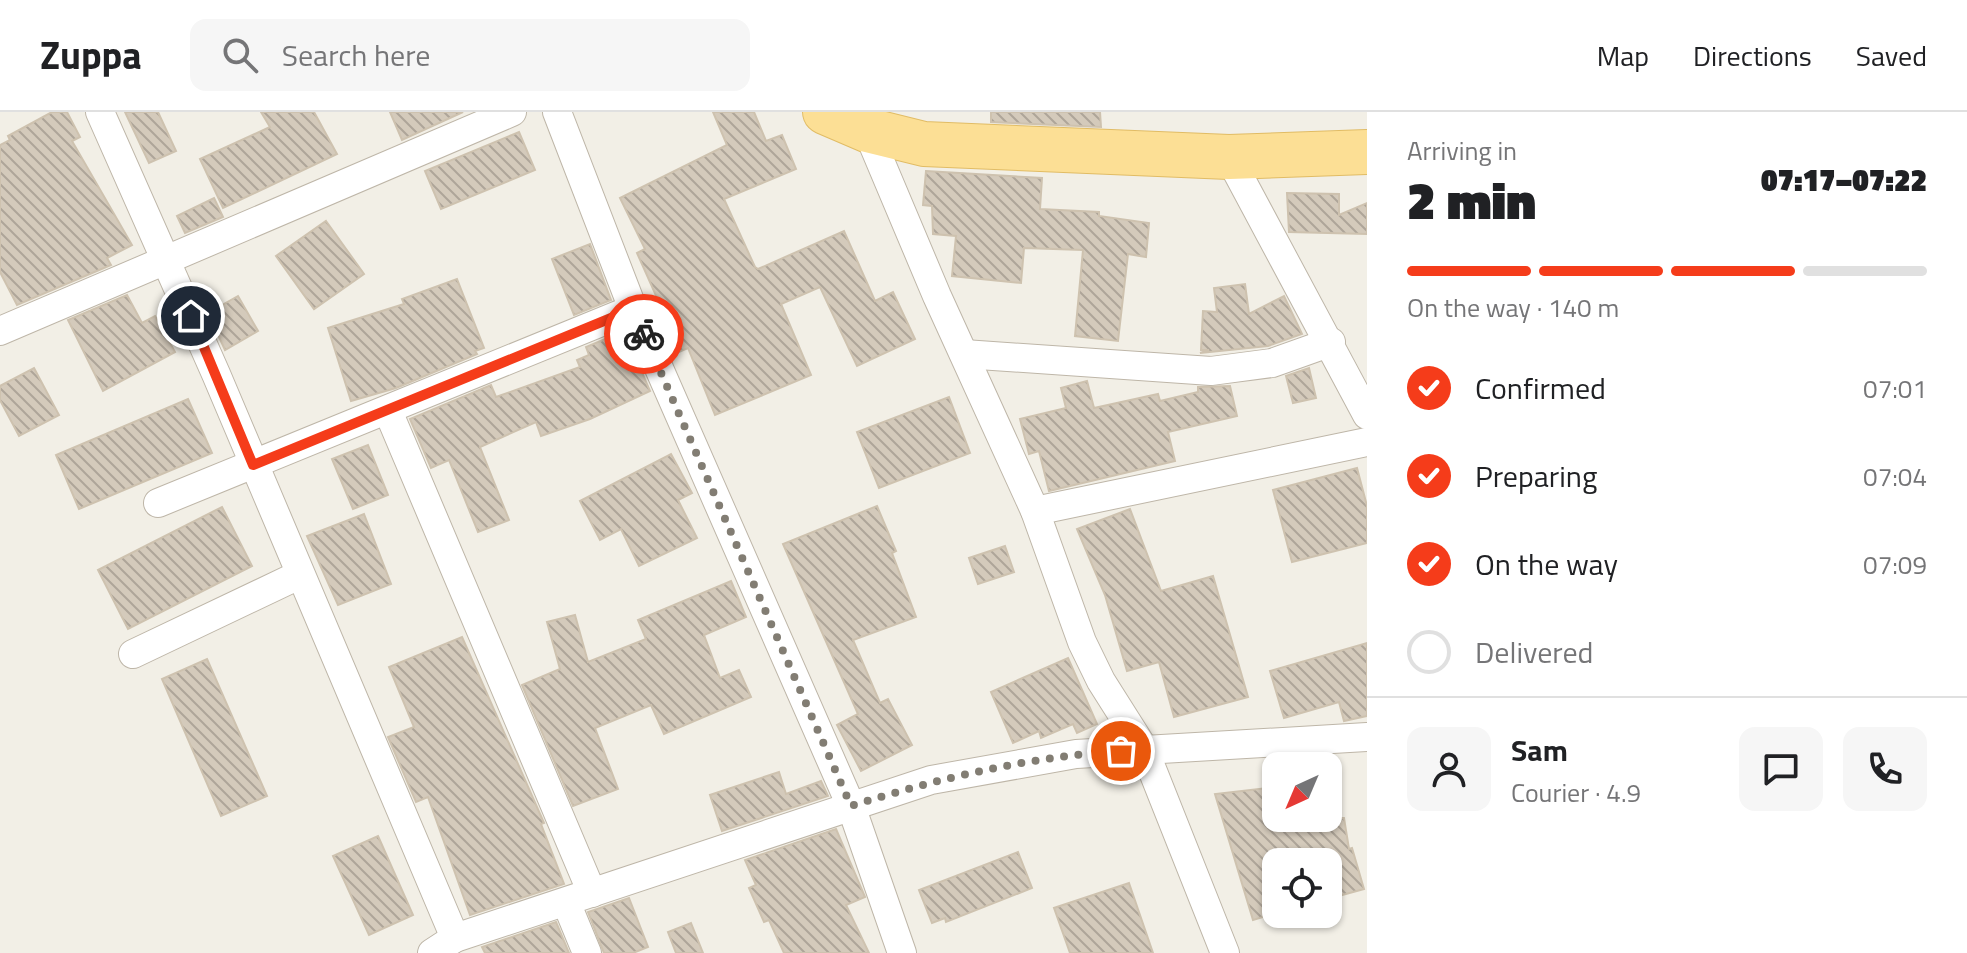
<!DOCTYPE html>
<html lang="en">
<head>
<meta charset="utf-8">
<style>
  :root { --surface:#fff; --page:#f6f6f6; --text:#202124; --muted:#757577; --line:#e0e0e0; --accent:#f53c1a }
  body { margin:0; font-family:"Titillium Web",sans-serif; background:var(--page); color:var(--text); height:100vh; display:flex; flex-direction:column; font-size:30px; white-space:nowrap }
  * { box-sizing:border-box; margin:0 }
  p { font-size:26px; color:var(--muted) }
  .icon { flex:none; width:44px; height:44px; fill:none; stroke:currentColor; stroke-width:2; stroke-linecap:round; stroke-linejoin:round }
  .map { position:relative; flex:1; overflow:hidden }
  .side { display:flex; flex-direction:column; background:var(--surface); width:600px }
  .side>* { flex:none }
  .needle { width:52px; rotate:224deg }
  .tools { position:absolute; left:1262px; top:640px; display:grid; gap:16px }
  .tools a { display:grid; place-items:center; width:80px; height:80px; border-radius:16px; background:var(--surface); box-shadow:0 2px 6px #0004; font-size:40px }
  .pin { position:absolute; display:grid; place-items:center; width:68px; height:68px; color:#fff; margin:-34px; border:4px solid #fff; border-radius:50%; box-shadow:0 2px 8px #0007 }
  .courier { position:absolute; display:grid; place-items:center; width:80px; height:80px; margin:-40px; border:6px solid #f53c1a; border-radius:50%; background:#fff; color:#222; box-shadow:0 2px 10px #0007 }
  .head em { font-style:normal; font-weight:800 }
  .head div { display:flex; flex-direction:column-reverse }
  .head { display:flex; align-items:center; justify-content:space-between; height:136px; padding:0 40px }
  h1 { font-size:52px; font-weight:800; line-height:60px }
  .bar { display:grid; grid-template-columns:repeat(4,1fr); gap:12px 8px; align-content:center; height:96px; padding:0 40px }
  .bar i { height:10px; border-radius:6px; background:var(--line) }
  .bar .current { background:var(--accent) }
  .bar p { grid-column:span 4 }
  .line { display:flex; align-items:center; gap:20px; padding:0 40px; border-top:2px solid var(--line) }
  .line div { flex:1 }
  .round { display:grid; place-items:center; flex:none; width:84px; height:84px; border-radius:16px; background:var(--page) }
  ol { padding:0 40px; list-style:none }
  li { display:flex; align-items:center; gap:24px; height:88px }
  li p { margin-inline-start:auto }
  li .icon { padding:8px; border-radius:50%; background:var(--accent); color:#fff; stroke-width:4 }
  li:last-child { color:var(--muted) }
  li i { width:44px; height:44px; border:4px solid var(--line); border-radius:50% }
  header { display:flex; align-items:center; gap:48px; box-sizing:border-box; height:112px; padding:0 40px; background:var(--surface); border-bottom:2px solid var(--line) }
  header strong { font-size:38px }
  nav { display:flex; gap:44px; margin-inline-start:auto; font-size:28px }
  .search { width:560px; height:72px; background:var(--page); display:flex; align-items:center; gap:20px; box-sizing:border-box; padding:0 28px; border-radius:16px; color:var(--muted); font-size:30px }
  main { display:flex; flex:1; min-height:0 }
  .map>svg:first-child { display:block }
  .building { fill:url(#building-back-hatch); stroke:#cec2af; stroke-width:2 }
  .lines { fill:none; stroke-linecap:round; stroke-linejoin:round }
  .street-casing { stroke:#beb6a8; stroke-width:30 }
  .primary-casing { stroke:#e1bc65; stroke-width:46 }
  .street { stroke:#fff; stroke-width:28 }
  .primary { stroke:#fcdf95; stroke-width:44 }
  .done { stroke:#827d73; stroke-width:8; stroke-dasharray:0 14.4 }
  .route { stroke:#f53c1a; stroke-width:10 }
</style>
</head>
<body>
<header>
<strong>Zuppa</strong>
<div class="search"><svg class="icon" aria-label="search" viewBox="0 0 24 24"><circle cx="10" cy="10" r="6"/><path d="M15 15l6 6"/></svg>Search here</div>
<nav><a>Map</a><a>Directions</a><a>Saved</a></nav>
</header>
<main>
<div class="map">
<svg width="1367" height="841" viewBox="0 0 1367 841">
  <defs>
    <pattern id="building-back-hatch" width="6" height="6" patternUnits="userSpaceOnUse" patternTransform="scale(2)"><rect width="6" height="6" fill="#d4cabb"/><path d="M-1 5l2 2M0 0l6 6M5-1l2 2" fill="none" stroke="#aea599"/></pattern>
  </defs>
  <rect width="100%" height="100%" fill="#f2efe6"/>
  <g class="building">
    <polygon points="52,0 67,0 80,25 72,29 132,133 107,146 111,153 17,193 0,160 0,33 10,28 8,24"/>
    <polygon points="125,0 158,0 176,39 149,51"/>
    <polygon points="261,0 314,0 337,42 223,96 200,47 270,15"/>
    <polygon points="390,0 463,0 402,28"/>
    <polygon points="713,0 754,0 766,29 782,23 796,57 724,87 755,155 758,157 844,119 875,189 893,180 915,227 857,254 820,175 781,192 811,263 715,303 688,236 672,243 653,201 662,197 637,141 645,137 620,86 727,33"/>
    <polygon points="991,0 1100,0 1101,15 991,10"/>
    <polygon points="519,20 535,58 441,97 425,59"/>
    <polygon points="926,59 1042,66 1040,97 1099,100 1099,104 1149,111 1146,145 1128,142 1118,229 1075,224 1083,138 1024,136 1021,171 952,164 956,124 933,122 932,94 923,93"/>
    <polygon points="1287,81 1339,82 1339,103 1367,91 1367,122 1289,120"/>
    <polygon points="214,86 223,105 185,121 177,104"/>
    <polygon points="326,109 364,162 314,197 276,144"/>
    <polygon points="590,132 611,188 574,203 552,147"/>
    <polygon points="457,167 484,236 475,239 477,242 396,276 351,289 328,216 404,192 402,187"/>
    <polygon points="1245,172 1249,202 1284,184 1302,222 1268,234 1200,241 1209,238 1201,238 1203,199 1217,200 1214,176"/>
    <polygon points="127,183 142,211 155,204 175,240 103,279 68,208"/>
    <polygon points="238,184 258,219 225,238 208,201"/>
    <polygon points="624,219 650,279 590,307 541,324 536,310 480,335 509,408 478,420 449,348 431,356 410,307 491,273 496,285 580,255 577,248 589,243 586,235"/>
    <polygon points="34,256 59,303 19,324 0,288 0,274"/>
    <polygon points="1309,256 1316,286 1293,291 1286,264"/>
    <polygon points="1087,269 1094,296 1158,282 1160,289 1198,280 1198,275 1230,274 1237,304 1168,320 1175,349 1049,379 1039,339 1029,342 1020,307 1066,296 1061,276"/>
    <polygon points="949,285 970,341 879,376 857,320"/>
    <polygon points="188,287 212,341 79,397 56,343"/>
    <polygon points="368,333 388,383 353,397 332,347"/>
    <polygon points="671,342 692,381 678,388 697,426 639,454 621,417 600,428 580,389"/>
    <polygon points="1357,356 1367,394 1367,431 1292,450 1273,378"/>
    <polygon points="877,394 896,439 892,441 916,505 853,528 880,591 888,587 912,633 861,659 837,613 858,602 783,432"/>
    <polygon points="222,395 252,454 128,517 98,458"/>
    <polygon points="1130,397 1161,479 1213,464 1248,585 1174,605 1159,550 1127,559 1105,483 1077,417"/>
    <polygon points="364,402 391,472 338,493 307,424"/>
    <polygon points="1005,434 1014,460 978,472 969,446"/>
    <polygon points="731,469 746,505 704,523 720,566 739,558 751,585 664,622 651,593 595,616 618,677 573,694 522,573 560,557 547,510 575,503 588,550 646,527 638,508"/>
    <polygon points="462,525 544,711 541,712 564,772 470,803 428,685 416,690 388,625 414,615 389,555"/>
    <polygon points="1367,531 1367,604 1344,609 1339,590 1284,606 1270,559"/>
    <polygon points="1068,546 1097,612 1077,621 1073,612 1041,626 1039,619 1013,631 991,580"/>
    <polygon points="207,547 267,684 221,704 162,567"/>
    <polygon points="779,660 786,682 821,669 828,684 722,719 710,683"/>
    <polygon points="1276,675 1276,706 1344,706 1349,737 1352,736 1364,777 1328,787 1328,750 1276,750 1276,801 1253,808 1215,682"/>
    <polygon points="836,717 865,785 846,793 869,841 784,841 769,808 764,810 749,776 756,773 745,748"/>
    <polygon points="378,724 413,803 369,823 333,744"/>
    <polygon points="1018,740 1032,776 946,810 945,806 932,811 919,778"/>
    <polygon points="1129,771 1153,841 1070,841 1054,796"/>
    <polygon points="629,786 648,835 633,841 604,841 588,800"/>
    <polygon points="556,810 569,841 485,841 482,835"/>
    <polygon points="691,811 703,841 676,841 668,820"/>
  </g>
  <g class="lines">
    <defs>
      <g id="street">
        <polyline points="100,0 216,262 455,826"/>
        <polyline points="557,0 633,197 851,694 902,841"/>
        <polyline points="867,18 937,184 1035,399 1082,530 1101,569 1144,637 1225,841"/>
        <polyline points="1229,45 1367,303"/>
        <polyline points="0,219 512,0"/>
        <polyline points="964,242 1211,259 1272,251 1331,230"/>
        <polyline points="388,299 592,781"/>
        <polyline points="158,391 633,197"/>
        <polyline points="1035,399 1367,330"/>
        <polyline points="133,542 299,463"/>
        <polyline points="566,790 587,841"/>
        <polyline points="432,841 455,826 931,668 1076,642 1367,625"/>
      </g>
      <polyline id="primary" points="825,0 867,18 924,32 1229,45 1367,40"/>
    </defs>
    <use href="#street" class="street-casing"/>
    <use href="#primary" class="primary-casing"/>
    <use href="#street" class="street"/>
    <use href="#primary" class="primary"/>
  </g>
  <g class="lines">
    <path class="done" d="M644,222L851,694C940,666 1028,645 1121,639"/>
    <polyline class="route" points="191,204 253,353 633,197 644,222"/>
  </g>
</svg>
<div class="tools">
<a><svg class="needle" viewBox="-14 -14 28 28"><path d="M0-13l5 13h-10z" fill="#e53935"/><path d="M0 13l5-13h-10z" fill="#757577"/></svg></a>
<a><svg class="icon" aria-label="locate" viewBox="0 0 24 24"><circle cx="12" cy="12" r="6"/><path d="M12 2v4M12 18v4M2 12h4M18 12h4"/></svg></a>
</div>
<div class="pin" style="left:1121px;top:639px;background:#ea580c"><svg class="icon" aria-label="bag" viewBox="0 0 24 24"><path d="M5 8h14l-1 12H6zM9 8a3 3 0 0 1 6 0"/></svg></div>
<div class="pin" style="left:191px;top:204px;background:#1f2937"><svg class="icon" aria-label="home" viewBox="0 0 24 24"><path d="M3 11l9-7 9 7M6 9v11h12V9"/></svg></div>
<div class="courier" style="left:644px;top:222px"><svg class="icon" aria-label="bike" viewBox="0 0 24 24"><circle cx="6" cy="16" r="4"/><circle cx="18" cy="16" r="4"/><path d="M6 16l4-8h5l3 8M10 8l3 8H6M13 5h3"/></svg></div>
</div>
<section class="side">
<div class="head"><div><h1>2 min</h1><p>Arriving in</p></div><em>07:17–07:22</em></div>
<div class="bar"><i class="current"></i><i class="current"></i><i class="current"></i><i></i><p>On the way · 140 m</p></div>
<ol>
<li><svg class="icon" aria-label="check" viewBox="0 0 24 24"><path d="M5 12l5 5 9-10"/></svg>Confirmed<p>07:01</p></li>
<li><svg class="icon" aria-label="check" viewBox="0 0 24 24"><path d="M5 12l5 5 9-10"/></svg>Preparing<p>07:04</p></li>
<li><svg class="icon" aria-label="check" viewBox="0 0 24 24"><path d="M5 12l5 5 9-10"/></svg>On the way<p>07:09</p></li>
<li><i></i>Delivered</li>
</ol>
<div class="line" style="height:144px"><a class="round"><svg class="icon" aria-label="person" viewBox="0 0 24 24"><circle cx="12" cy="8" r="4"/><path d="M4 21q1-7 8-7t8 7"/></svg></a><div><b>Sam</b><p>Courier · 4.9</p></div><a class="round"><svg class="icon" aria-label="chat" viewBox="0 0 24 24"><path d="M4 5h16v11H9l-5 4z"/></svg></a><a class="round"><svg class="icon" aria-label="phone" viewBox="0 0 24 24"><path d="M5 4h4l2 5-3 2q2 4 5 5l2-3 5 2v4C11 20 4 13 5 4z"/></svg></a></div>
</section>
</main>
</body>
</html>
